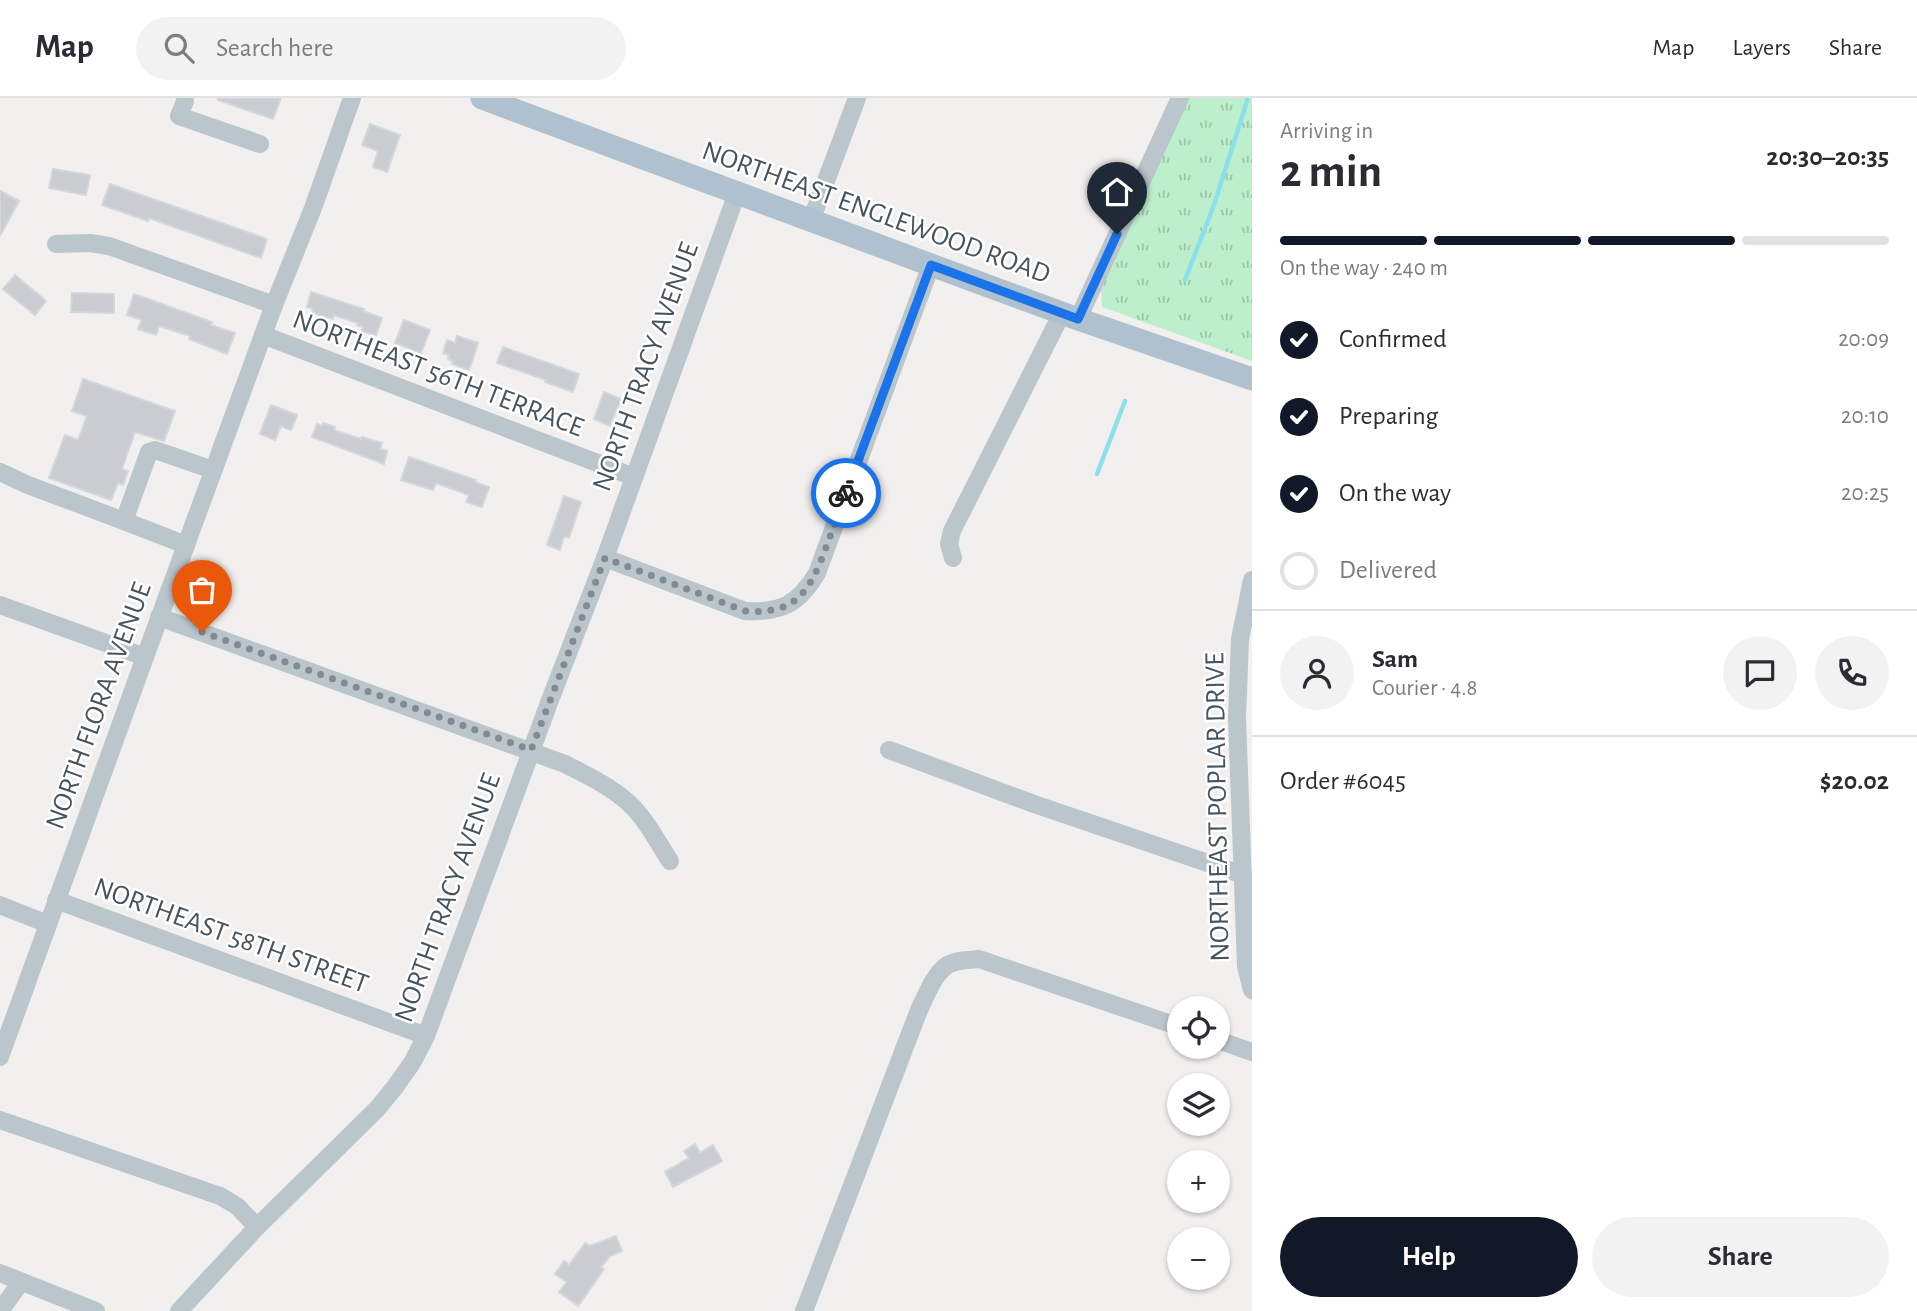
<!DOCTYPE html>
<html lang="en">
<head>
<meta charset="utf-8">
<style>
  :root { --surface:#fff; --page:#f2f2f3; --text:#2b2b33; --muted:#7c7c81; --line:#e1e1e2; --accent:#111827 }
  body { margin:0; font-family:"Alegreya Sans",sans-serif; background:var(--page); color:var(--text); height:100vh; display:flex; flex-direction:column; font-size:26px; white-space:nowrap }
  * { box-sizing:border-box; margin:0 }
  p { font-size:23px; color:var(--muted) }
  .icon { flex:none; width:38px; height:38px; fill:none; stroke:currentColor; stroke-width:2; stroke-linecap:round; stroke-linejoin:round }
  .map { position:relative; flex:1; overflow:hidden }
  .sheet { display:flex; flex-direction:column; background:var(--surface); width:665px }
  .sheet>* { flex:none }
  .buttons { position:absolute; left:1167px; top:898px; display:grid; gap:14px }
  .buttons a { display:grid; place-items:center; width:63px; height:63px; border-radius:50%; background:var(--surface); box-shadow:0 2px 5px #0004; font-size:35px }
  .pin { position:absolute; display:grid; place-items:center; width:60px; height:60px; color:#fff; margin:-72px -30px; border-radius:50% 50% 50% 0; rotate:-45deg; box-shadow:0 0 7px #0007 }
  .pin .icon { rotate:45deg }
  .courier { position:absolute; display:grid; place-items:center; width:70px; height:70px; margin:-35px; border:5px solid #1a73e8; border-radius:50%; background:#fff; color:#222; box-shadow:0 2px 9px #0007 }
  .head em { font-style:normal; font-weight:700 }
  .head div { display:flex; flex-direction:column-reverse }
  .head { display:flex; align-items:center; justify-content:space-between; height:119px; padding:0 28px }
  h1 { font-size:46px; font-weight:700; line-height:52px }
  .bar { display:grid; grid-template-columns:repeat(4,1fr); gap:10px 7px; align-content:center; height:84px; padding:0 28px }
  .bar i { height:9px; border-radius:5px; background:var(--line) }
  .bar .on { background:var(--accent) }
  .bar p { grid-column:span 4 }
  .line { display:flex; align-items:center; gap:18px; padding:0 28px; border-top:2px solid var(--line) }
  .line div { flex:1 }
  .round { display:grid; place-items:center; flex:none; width:74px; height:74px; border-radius:37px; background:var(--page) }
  ol { padding:0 28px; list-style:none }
  li { display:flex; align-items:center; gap:21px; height:77px }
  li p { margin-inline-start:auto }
  li .icon { padding:7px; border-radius:50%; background:var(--accent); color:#fff; stroke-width:4 }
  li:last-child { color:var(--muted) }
  li i { width:38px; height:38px; border:4px solid var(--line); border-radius:50% }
  .cta { display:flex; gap:14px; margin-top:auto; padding:14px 28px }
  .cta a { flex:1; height:80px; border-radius:42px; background:var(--accent); color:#fff; font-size:28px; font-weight:700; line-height:80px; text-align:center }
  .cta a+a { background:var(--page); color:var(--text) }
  header { display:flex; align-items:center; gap:42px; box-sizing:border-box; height:98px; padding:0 35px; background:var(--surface); border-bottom:2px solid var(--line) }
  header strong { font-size:33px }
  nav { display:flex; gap:38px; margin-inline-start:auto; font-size:24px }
  .search { width:490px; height:63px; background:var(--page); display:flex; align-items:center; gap:18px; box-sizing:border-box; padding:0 24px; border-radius:38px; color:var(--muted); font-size:26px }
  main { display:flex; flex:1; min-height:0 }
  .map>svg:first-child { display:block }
  .park { fill:url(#park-tufts) }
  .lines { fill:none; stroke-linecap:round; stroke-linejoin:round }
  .stream { stroke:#8ae0ec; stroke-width:4.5 }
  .building { fill:#c9cdd2; stroke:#d3d6db; stroke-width:2 }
  .minor { stroke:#bac5cc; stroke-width:18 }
  .major { stroke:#afc1ce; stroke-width:23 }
  .done { stroke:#838a90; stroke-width:7; stroke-dasharray:0 12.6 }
  .route { stroke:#1a73e8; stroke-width:9 }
  .labels { text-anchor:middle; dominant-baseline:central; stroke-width:5; stroke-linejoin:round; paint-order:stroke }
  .street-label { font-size:28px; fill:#47545d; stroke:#fff }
</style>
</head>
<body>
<header>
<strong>Map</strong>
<div class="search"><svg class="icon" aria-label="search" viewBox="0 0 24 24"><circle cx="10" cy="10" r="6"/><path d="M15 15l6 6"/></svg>Search here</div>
<nav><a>Map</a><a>Layers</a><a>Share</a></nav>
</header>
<main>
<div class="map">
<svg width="1252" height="1213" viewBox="0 0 1252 1213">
  <defs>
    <pattern id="park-tufts" width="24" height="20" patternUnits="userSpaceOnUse" patternTransform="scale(1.75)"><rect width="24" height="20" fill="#bdefcc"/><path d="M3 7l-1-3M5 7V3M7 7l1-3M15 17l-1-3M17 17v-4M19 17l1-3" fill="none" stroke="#9bc4a9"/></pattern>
  </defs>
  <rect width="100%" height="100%" fill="#f2efef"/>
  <polygon class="park" points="1189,0 1252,0 1252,263 1102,209 1101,192"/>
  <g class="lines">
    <g class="stream">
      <polyline points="1185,182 1214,107 1248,0"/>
      <polyline points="1097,376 1125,303"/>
    </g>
  </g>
  <g class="building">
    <polygon points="218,0 281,0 273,21 218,2"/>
    <polygon points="370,26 400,37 387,74 373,69 378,53 362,47"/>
    <polygon points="53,71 90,77 86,97 49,90"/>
    <polygon points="110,86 267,141 261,160 149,120 148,123 102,107"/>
    <polygon points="0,93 19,103 0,138"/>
    <polygon points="15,177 46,203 35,217 3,191"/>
    <polygon points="311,194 364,211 363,213 382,220 376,237 362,233 363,229 357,227 358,225 334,217 333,221 312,215 313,211 307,209"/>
    <polygon points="72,195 114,196 114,215 71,214"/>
    <polygon points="134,196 212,224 211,227 235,235 227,256 189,241 190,238 159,228 156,237 138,231 142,222 127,217"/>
    <polygon points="404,222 430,232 421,255 395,245"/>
    <polygon points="457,238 478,245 469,272 452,266 453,263 448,261 449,257 443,255 447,242 455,245"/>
    <polygon points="503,249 579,276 573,294 545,284 546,282 497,265"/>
    <polygon points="83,281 175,313 164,343 135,334 122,371 128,373 123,387 118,385 111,402 49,380 65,337 78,342 87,318 72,313"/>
    <polygon points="604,294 621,301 610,328 594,321"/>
    <polygon points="271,307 297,317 291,332 281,328 275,342 260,336"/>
    <polygon points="323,325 335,329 334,332 361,341 362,339 382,345 380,351 387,353 384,366 312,339 317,326 322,328"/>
    <polygon points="409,359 476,382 475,384 489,389 482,409 466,404 469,397 436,385 433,392 401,382"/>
    <polygon points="564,398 581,404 569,440 564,438 560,452 547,447"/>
    <polygon points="695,1046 700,1055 713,1047 722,1063 673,1089 665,1074 689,1060 684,1053"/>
    <polygon points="616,1138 622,1153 610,1158 601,1169 604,1171 578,1208 559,1194 567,1184 555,1176 564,1163 569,1167 585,1145 590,1148"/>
  </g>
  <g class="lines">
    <g class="minor">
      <polyline points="185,3 179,18 260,46"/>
      <polyline points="811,123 857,0"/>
      <polyline points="56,146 90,145 109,148 274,207"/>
      <polyline points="1078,221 1180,0"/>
      <polyline points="263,237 634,379"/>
      <polyline points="0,374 28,387 124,423"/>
      <polyline points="186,447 124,423 149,354 155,352 213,372"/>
      <path d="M605,460L745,513C781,515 799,506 817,475L931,167"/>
      <polyline points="953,460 949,446 952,433 1062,215"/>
      <polyline points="1252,482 1240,541 1237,620 1246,868 1252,892"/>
      <polyline points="0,507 145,559"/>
      <path d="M159,519L565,666C590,679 621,693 639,716C651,730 660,748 670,763"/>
      <polyline points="889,652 1034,706 1243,777"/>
      <polyline points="56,802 426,938"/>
      <polyline points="0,807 48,826"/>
      <polyline points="1218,942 1252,954"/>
      <polyline points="0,959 145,559 274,207 313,110 352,0"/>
      <polyline points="0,1022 220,1098 237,1108 257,1129"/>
      <polyline points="0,1175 96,1213"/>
      <polyline points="0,1213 21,1184"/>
      <polyline points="179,1213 257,1129 377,1011 395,989 412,965 426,938 550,602 605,460 737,95"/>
      <path d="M804,1213L919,912C926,898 933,878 946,868C954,862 968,862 979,861L1180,929"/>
    </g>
    <polyline class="major" points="482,0 931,167 1078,221 1252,281"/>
  </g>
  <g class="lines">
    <path class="done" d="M202,534L531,652L605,460L745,513C798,517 810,492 827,447C833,430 840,413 846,395"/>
    <polyline class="route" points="846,395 931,167 1078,221 1117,136"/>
  </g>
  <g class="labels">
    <g class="street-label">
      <text transform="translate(876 115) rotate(20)">NORTHEAST ENGLEWOOD ROAD</text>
      <text transform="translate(646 269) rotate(-70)">NORTH TRACY AVENUE</text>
      <text transform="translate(438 276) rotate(21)">NORTHEAST 56TH TERRACE</text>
      <text transform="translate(99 608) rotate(-70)">NORTH FLORA AVENUE</text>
      <text transform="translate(1218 709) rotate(-91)">NORTHEAST POPLAR DRIVE</text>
      <text transform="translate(448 800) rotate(-70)">NORTH TRACY AVENUE</text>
      <text transform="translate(231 838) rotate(20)">NORTHEAST 58TH STREET</text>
    </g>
  </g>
</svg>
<div class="buttons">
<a><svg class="icon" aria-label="locate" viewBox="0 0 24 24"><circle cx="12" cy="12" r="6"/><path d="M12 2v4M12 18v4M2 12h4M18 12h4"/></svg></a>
<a><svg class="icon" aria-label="layers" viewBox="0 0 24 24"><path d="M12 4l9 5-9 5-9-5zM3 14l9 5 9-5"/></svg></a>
<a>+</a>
<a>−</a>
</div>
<div class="pin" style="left:202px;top:534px;background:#ea580c"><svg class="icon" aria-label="bag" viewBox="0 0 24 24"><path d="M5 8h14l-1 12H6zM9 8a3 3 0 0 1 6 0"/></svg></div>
<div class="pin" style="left:1117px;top:136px;background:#1f2937"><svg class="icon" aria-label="home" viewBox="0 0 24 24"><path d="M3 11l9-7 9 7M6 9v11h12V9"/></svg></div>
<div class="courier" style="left:846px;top:395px"><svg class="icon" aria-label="bike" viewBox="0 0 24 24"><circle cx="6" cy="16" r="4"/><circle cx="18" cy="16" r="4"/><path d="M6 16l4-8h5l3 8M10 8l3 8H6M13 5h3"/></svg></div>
</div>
<section class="sheet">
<div class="head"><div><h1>2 min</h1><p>Arriving in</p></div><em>20:30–20:35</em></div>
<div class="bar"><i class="on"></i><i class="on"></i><i class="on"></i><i></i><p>On the way · 240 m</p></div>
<ol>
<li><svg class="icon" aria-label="check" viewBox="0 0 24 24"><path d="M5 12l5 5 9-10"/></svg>Confirmed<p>20:09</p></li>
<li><svg class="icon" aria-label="check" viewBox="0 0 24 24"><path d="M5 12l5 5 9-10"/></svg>Preparing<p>20:10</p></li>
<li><svg class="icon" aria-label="check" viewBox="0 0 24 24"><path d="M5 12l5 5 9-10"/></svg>On the way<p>20:25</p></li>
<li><i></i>Delivered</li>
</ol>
<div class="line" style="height:126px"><a class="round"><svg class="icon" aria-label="person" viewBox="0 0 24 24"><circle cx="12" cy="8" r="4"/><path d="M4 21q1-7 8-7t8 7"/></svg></a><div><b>Sam</b><p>Courier · 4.8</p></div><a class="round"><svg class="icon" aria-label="chat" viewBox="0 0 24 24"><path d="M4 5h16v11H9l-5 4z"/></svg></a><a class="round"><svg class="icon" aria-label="phone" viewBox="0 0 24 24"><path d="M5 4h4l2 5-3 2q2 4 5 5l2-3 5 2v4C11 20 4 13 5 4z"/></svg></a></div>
<div class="line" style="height:91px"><div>Order #6045</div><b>$20.02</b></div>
<div class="cta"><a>Help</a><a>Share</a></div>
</section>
</main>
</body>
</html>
